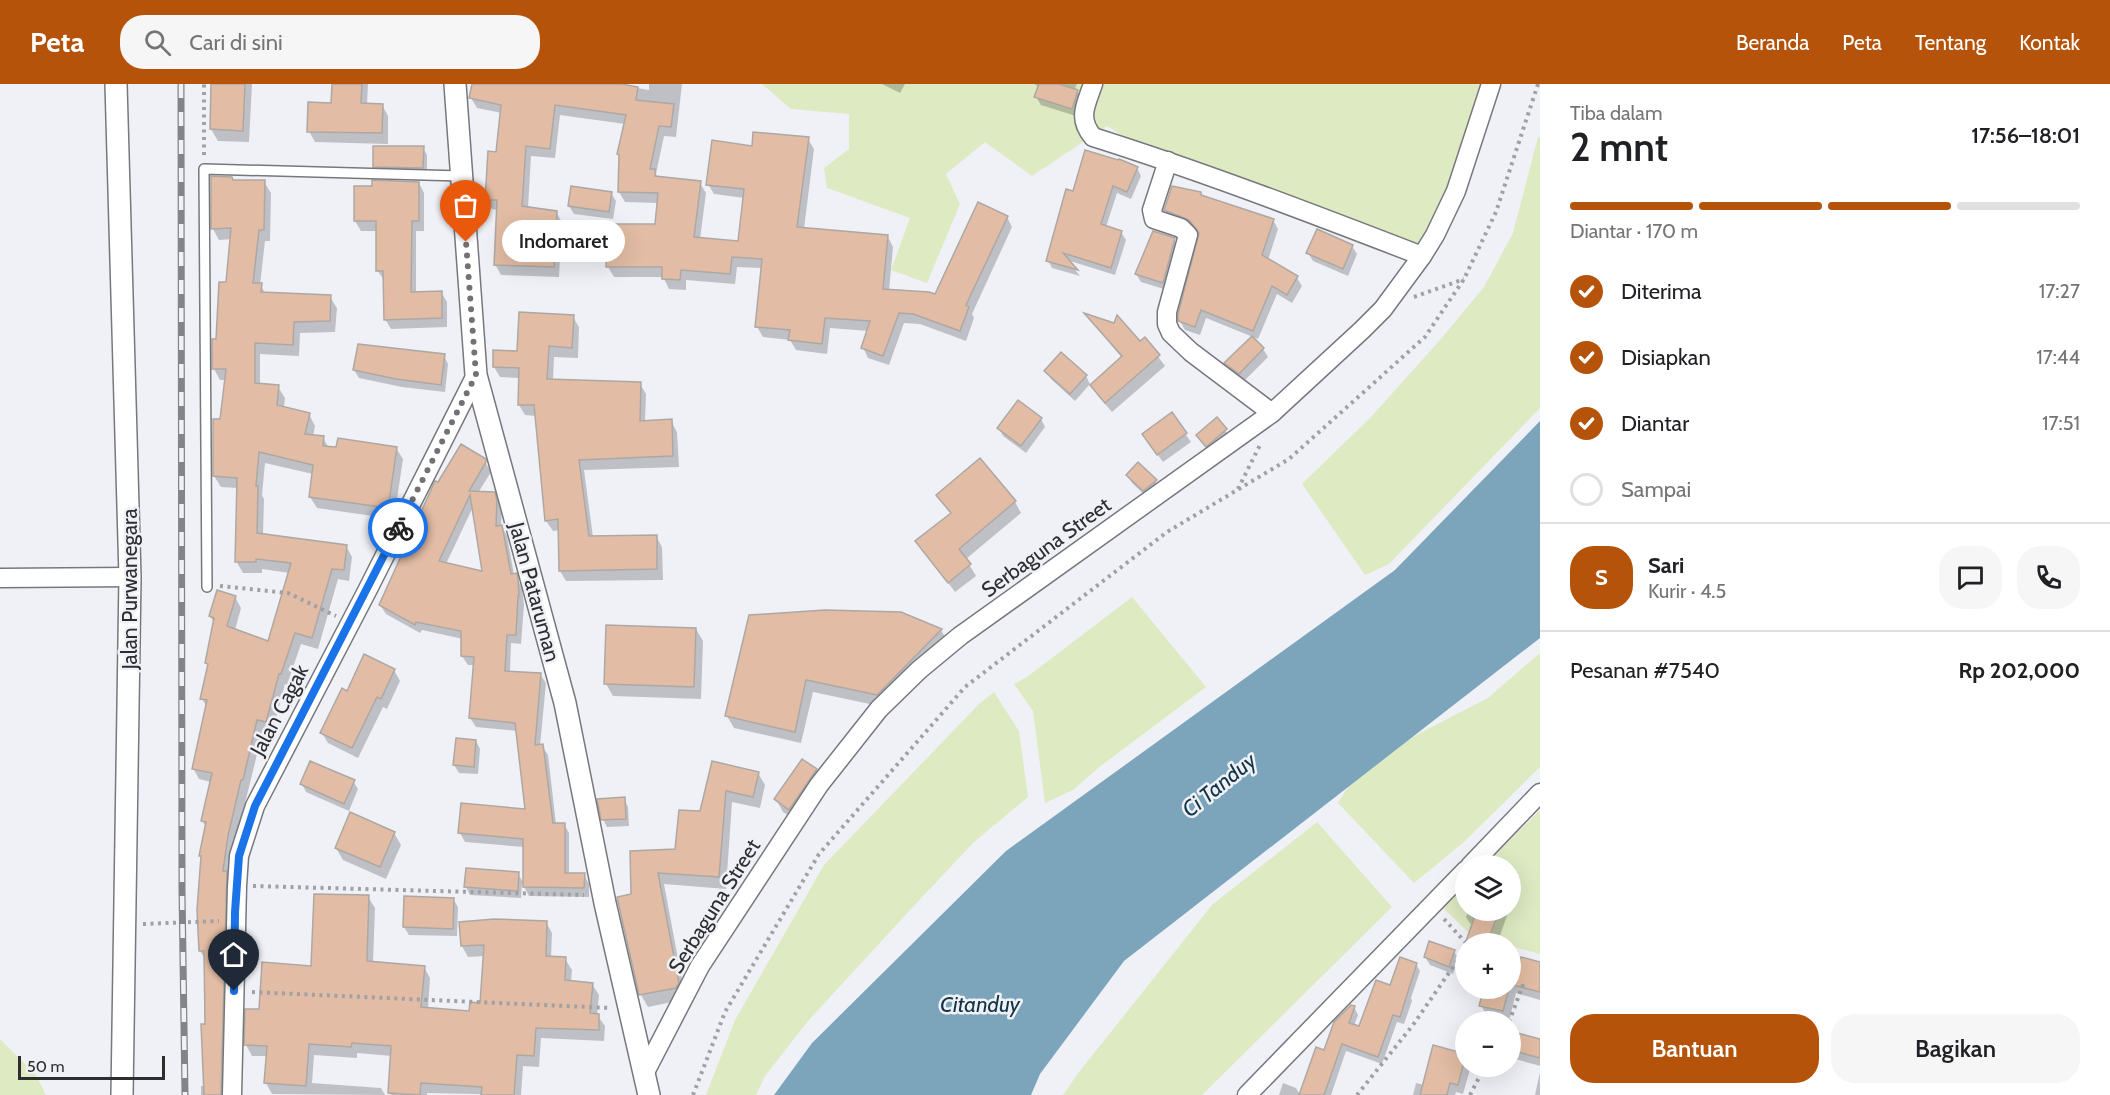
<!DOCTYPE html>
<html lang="id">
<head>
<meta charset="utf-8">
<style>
  :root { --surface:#fff; --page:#f6f6f6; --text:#202124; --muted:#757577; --line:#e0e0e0; --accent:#b45309 }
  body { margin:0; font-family:Cabin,sans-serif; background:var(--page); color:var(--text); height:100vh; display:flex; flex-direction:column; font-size:22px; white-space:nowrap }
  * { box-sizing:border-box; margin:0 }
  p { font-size:20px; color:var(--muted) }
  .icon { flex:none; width:33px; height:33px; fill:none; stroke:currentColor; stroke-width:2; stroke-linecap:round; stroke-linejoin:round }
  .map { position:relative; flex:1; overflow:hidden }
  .details { display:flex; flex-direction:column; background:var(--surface); width:570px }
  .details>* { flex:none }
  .controls { position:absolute; left:1455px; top:771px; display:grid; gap:12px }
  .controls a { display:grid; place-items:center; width:66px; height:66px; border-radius:50%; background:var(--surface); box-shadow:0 6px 24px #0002; font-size:30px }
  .scale { position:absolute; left:18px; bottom:15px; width:147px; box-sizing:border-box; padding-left:6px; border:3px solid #2d2d2f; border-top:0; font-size:16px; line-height:21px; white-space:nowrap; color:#2d2d2f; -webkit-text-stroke:4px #eff1f7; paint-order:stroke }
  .pin { position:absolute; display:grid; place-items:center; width:51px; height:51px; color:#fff; margin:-62px -26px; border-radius:50% 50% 50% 0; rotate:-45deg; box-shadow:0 0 6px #0007 }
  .pin .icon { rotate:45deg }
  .courier { position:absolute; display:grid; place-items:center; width:60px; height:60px; margin:-30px; border:4px solid #1a73e8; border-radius:50%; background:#fff; color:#222; box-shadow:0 2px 8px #0007 }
  .bubble { position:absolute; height:42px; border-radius:21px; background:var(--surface); box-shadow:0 6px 24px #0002; font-size:20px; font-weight:600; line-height:42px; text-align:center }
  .headline em { font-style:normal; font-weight:600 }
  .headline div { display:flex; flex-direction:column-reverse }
  .headline { display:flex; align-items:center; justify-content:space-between; height:102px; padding:0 30px }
  h1 { font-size:39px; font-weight:600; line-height:45px }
  .bar { display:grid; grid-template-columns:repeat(4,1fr); gap:9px 6px; align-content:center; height:72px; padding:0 30px }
  .bar i { height:8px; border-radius:4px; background:var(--line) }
  .bar .current { background:var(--accent) }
  .bar p { grid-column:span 4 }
  .line { display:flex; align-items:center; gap:15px; padding:0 30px; border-top:2px solid var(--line) }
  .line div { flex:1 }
  .round { display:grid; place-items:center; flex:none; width:63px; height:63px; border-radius:24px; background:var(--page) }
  ol { padding:0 30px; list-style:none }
  li { display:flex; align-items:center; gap:18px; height:66px }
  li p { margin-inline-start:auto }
  li .icon { padding:6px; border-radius:50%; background:var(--accent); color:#fff; stroke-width:4 }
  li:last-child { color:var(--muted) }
  li i { width:33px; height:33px; border:3px solid var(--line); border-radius:50% }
  .primary-button { display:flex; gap:12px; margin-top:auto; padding:12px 30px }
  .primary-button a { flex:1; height:69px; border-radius:24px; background:var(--accent); color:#fff; font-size:24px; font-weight:600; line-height:69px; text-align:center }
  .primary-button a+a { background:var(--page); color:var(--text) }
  header { display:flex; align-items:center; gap:36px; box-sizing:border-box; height:84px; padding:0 30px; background:var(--accent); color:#fff }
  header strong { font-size:28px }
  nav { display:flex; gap:33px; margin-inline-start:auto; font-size:21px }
  .search { width:420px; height:54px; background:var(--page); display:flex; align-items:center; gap:15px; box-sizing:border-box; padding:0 21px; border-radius:24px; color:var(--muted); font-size:22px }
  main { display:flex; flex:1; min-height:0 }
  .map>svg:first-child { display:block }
  .green { fill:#deeac2 }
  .water { fill:#7ca5bb }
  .shadow { fill:#0003; fill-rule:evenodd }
  .building { fill:#e2bca4; stroke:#aea8a4; stroke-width:1.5; fill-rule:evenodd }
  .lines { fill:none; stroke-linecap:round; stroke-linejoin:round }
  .service-casing { stroke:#76787d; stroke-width:12 }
  .minor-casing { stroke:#76787d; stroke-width:21 }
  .tertiary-casing { stroke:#76787d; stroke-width:24 }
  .path { stroke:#a0a1a5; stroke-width:4; stroke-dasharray:3 4.5; stroke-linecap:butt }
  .service { stroke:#fff; stroke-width:9 }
  .minor { stroke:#fff; stroke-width:18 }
  .tertiary { stroke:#fff; stroke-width:21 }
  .rail-casing { stroke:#838488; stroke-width:7 }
  .rail { stroke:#eff1f7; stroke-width:4.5; stroke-dasharray:14; stroke-linecap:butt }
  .done { stroke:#717275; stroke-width:6; stroke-dasharray:0 10.8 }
  .route { stroke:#1a73e8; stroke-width:8 }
  .labels { text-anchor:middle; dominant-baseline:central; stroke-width:5; stroke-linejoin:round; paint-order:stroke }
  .street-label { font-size:21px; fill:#2d2d2f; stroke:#eff1f7 }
  .water-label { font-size:22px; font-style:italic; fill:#103445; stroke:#eff1f7 }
</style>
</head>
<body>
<header>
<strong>Peta</strong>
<div class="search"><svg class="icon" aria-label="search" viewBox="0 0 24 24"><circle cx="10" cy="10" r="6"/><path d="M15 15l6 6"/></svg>Cari di sini</div>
<nav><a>Beranda</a><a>Peta</a><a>Tentang</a><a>Kontak</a></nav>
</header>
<main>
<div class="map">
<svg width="1540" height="1011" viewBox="0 0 1540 1011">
  <rect width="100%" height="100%" fill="#eff1f7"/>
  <g class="green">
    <polygon points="762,0 1482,0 1451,104 1413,167 1148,67 1107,42 1032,92 985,58 946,90 960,120 927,199 891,186 910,134 827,104 824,84 849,65 849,30 791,25"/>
    <polygon points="1538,53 1540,54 1540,324 1389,480 1365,491 1302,400 1371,333 1440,256 1484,203 1513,149"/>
    <polygon points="1132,513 1206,603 1098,684 1073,706 1045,719 1033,627 1014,600 1027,593"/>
    <polygon points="1540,569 1540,683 1464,758 1414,799 1338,719 1360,684 1420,649 1488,614"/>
    <polygon points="994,608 1019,647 1028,713 974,758 910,826 808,937 765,992 756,1011 706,1011 735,936 824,781 979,620"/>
    <polygon points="1540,726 1540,870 1511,862 1510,860 1501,859 1469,849 1443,824 1465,802 1466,826 1510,826 1510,782 1485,781"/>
    <polygon points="1317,738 1392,823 1202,1011 1063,1011 1079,988 1212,821"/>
    <polygon points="0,955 36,991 46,1011 0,1011"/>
  </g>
  <polygon class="water" points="1540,337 1540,554 1124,877 1040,990 1031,1011 774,1011 812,959 1006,767 1395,486"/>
  <g class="shadow">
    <polygon points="213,0 252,0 249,58 218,57 211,45"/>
    <polygon points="333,0 368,0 367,21 382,21 388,32 388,60 315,58 309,47 332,20"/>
    <polygon points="473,0 613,0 649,6 649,0 682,0 676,53 664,52 656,90 658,94 700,99 706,109 700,155 739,159 745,114 714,110 708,100 753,63 808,55 814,65 804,145 888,153 893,163 889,207 936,212 1007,133 1012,143 972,230 974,234 966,257 920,240 904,239 889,281 868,274 863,263 869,247 830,244 827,270 796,266 790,256 763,253 757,243 762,184 737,183 735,200 686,196 686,206 669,205 663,193 614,193 608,183 656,141 658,119 625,118 619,108 625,40 560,31 555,74 531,72 528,124 556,128 562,138 559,193 501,191 495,180 498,126 492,125 486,115 497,69 502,29 477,24 471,14"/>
    <polygon points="882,0 905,0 900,9"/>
    <polygon points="1034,0 1077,0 1074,6 1077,7 1082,15 1076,32 1041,21 1036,13 1039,3"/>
    <polygon points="423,64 427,71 427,92 379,90 374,82"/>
    <polygon points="1137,84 1141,92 1131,115 1117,109 1106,143 1121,148 1126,156 1115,191 1067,176 1080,192 1052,184 1048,176 1074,109"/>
    <polygon points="234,98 264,98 271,109 270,157 265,157 260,201 266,210 330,213 337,224 335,248 300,249 299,272 260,270 260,301 278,303 285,314 284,324 309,330 315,342 313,352 323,354 329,364 396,364 403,375 394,435 317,424 310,413 313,390 265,379 262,411 264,415 263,451 346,462 352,473 349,497 338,495 318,565 301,560 287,601 285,600 272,649 263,646 234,764 227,1011 201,1011 201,1002 205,1002 206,941 206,876 200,867 203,775 201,772 206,743 202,737 211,698 199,695 193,684 207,623 202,615 209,584 206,579 215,540 210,532 235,513 241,524 235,546 269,559 290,489 262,485 262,489 243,489 236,477 238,404 221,403 214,392 226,296 220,296 214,285 228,200 232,155 219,156 213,145"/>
    <polygon points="419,99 424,109 424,147 416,147 416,209 441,208 447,218 447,243 391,245 385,235 384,196 377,186 377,147 361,147 355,137"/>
    <polygon points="611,109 616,117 613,135 574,130 569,122"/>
    <polygon points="1200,109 1203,113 1273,136 1278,145 1268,176 1297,194 1302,202 1292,219 1277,210 1258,255 1206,234 1200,251 1185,246 1180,237 1200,150 1195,144 1171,135 1165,126"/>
    <polygon points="1174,156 1179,164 1167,206 1141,198 1136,190"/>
    <polygon points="1352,162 1357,170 1348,192 1313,177 1308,169"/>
    <polygon points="1087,232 1140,259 1145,255 1165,282 1112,328 1098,312 1091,301 1122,274"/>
    <polygon points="573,233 579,243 578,274 554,273 553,296 640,300 646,310 645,338 671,337 677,348 679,383 584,386 593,453 656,452 662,463 663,496 566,497 560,487 560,446 553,447 546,437 536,332 525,331 519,321 520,294 500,293 494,283"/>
    <polygon points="1252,254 1263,265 1268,273 1244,297 1231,287 1226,279"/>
    <polygon points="444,272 448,280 445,308 402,303 359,294 354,286"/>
    <polygon points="1046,287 1086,292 1090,300 1075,317 1051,295"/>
    <polygon points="1171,330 1191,358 1163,378 1148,358"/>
    <polygon points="1041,335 1045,343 1026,369 1003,352 999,344"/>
    <polygon points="1216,335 1231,354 1211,370 1197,351"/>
    <path d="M484,376L491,388L478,409H494L499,419L502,428L501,441L507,452L514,491H516L522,505L524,521L521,560L511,559L510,588L540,590L546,599L540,662H542L548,671L556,740H564L569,749V790L584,791L589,800V813L529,812L522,799L521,814L470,811L466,803L518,790L524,800V763L465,758L460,749L526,726L517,647L476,643L470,634L475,581H468L462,572L463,555L422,546L420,549L386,530L380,521L438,400ZM473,423L484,488L446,480Z"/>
    <polygon points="980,376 1015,418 1021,429 966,475 976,492 955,508 917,457 951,430 938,411"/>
    <polygon points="1127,391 1155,397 1160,405 1148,414 1132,399"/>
    <polygon points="901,529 941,546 948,558 884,623 813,608 801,659 734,644 727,632"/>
    <polygon points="696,545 703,557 701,615 613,612 606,600"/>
    <polygon points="394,586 400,597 387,625 383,623 358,674 328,659 322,649 347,609"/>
    <polygon points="476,657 480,665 478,690 459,689 454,681"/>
    <polygon points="713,679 758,689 765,701 760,724 732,718 726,805 664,800 685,912 682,916 648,923 641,911 633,812 677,767 701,729"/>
    <polygon points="816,686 823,698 797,737 783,728 776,715"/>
    <polygon points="353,697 358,705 349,727 306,708 302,700"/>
    <polygon points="624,715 628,723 629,742 607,743 603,735"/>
    <polygon points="394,749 401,761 386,795 343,776 336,764"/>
    <polygon points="368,813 375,824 373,879 424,883 430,894 428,925 471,929 482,921 485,872 468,873 462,862 546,838 552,849 551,874 565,875 572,886 571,898 592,900 599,911 597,931 605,942 604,957 541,954 539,983 523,982 521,1011 427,1009 427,1011 391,1011 389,1008 392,972 357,969 357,974 314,971 312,999 381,1004 385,1011 272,1010 266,999 268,972 252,972 246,961 260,927 313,883"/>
    <polygon points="453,815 458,823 457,852 409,851 404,843"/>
    <polygon points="1469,826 1509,826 1497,860 1467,860 1473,844 1466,833"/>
    <polygon points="1466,864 1466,892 1457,879 1453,890 1430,881 1425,873 1454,867 1460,878"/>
    <polygon points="1510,873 1521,877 1540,880 1540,916 1516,909 1509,937 1487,932 1481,921 1485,904 1510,904"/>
    <polygon points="1416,880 1420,887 1411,914 1412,917 1404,940 1397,938 1382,980 1346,967 1331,1011 1301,1011 1325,968 1354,923 1358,931 1354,942 1359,944 1391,903"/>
    <polygon points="1510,948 1540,956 1540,982 1512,974"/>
    <polygon points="1465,972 1466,982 1471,982 1463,1010 1456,1008 1455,1011 1413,1011 1416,999 1424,1001"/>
    <polygon points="1540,988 1540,1011 1535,1011"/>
    <polygon points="1283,999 1296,1004 1300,1011 1279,1011"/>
  </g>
  <g class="building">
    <polygon points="211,0 245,0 243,47 210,45"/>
    <polygon points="332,0 362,0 361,19 383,20 382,49 307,48 308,18 331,19"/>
    <polygon points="472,0 622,0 638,3 636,16 674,20 671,43 659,42 650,85 655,85 655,92 701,97 694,153 738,157 744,105 706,101 712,56 752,62 753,48 809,53 797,143 888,151 883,205 929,208 935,210 978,118 1008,132 966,221 969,223 960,247 913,230 899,229 883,272 861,264 870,237 825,234 822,260 788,256 790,246 755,243 762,175 732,173 730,190 681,186 680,196 662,195 662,183 606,183 606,140 655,140 658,109 618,108 619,71 617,70 626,31 555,21 550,65 526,62 522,122 557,127 554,183 494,181 497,116 485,116 488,67 496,68 501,21 469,14"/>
    <polygon points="1039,0 1059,0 1078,6 1072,25 1034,13"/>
    <polygon points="373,62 424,62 423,84 373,83"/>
    <polygon points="1085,66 1118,76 1119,75 1138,83 1127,108 1113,102 1101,140 1122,147 1111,184 1063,169 1078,186 1046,177 1066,105 1073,107"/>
    <polygon points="211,92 232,93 233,96 265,96 264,146 259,146 253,199 262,199 261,208 331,211 330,237 294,238 293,261 255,259 255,299 279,301 277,321 310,329 305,350 324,352 323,362 336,363 338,354 397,363 388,424 309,413 313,381 259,368 256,402 258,402 257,449 347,461 344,486 332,485 312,554 295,549 281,590 279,590 266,638 257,636 243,696 241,696 228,752 223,787 227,787 221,1011 204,1011 201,940 205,940 204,867 199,867 197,826 201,772 199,772 206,738 201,737 212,689 192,685 207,616 200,615 208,580 205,579 214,534 209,532 217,506 236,512 227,542 268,557 291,479 256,475 256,478 235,478 237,394 213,392 213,335 220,335 226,285 212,285 212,255 216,255 219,198 226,198 231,144 211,145"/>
    <polygon points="372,96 419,98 419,137 412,137 411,208 442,207 442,234 384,236 383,187 376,187 376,137 354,137 354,102 372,102"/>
    <polygon points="571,102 612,108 609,128 568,122"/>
    <polygon points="1172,102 1201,108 1201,111 1274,135 1262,171 1298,192 1287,211 1272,202 1253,247 1201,226 1195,243 1178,237 1178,230 1199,149 1189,136 1164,126"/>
    <polygon points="1317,145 1353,161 1343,185 1306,169"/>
    <polygon points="1153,147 1175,154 1163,199 1135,190"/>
    <polygon points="519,228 574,231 572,264 549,262 547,295 641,298 640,337 672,335 673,372 579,376 589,452 657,451 657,485 559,487 558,435 545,437 534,321 518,321 519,284 493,283 493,266 517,267"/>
    <polygon points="1084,229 1114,239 1117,231 1140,257 1145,253 1160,271 1105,319 1090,301 1122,272"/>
    <polygon points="1252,252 1264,264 1239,290 1224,279"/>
    <polygon points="358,260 445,270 441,301 396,295 353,286"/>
    <polygon points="1061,268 1087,291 1070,310 1044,287"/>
    <polygon points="1018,316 1042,334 1021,362 997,344"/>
    <polygon points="1172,328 1187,349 1157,371 1142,350"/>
    <polygon points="1217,333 1227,345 1206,363 1196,351"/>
    <path d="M461,360L486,375V378L469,407L495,408L497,417L496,442L502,441L511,490L517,489L518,494L519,512H518L516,551H507L505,587L541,589L535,661L543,660L553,739H565V789H585L584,804L523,803V755L458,749L461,719L525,725L515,639L469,634L474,573L461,572V547L416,538L415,541L379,521L435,397L438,398ZM470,411L482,487L439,477Z"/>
    <polygon points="980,374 1016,417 959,465 971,480 948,499 915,457 951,429 936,411"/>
    <polygon points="1138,378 1157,396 1143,407 1126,391"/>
    <polygon points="825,526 901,528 942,545 877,611 806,596 795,648 725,632 749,531"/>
    <polygon points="606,541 696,544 694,603 604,600"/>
    <polygon points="364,570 395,585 381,615 377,613 352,664 320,649 342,604 347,607"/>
    <polygon points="456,654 476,656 474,683 453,681"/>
    <polygon points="802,675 817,685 789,726 774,715"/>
    <polygon points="310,677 355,696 344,720 300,700"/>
    <polygon points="712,677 759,688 753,713 726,707 719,793 658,789 679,899 676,904 639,911 617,813 631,810 630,767 675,765 679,726 700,727"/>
    <polygon points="625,713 626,735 601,736 597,715"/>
    <polygon points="350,728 395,748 380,783 335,764"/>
    <polygon points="466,784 519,788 518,807 464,803"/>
    <polygon points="314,810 369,811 367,877 425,882 421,923 469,927 470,918 480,919 484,861 461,862 459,838 494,835 547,837 546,872 566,873 565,896 593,899 590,929 599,930 599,946 536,944 534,972 517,971 514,1011 481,1011 482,1003 421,999 420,1011 388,1009 391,962 352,959 351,963 309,960 306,1002 264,999 267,962 244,961 245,925 259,925 262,878 311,882"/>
    <polygon points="404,812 454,814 453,845 403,843"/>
    <polygon points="1477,826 1499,826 1487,860 1465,860"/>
    <polygon points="1429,857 1455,866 1449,883 1424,873"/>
    <polygon points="1400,873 1417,879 1400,933 1393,931 1378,973 1342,960 1324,1011 1299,1011 1316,963 1324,966 1334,938 1351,921 1355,922 1349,939 1359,942 1376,896 1390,901"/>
    <polygon points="1521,873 1540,878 1540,908 1513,901"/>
    <polygon points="1484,904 1509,904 1503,927 1479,922"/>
    <polygon points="1510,947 1540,955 1540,974 1510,966"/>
    <polygon points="1433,961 1466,970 1458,1001 1450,999 1447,1011 1420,1011"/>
  </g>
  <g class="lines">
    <defs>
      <polyline id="service" points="207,503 204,85 461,92"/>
      <g id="minor">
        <path d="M1093,0C1086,21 1077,34 1093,53C1204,88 1313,130 1422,172"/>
        <polyline points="1168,77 1152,126 1154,135 1181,144 1188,151 1167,228 1167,240 1171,249 1191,268 1272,329"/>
        <polyline points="0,494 130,493"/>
        <polyline points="1470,782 1540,709"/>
        <polyline points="644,990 700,882 819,701 879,625 919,586 960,552 1272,329 1362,246 1383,225 1422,172 1435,151 1456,107 1491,0"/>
        <polyline points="232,1011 237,802 239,772 255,722 367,507 476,291"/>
        <polyline points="1247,1011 1466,786"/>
      </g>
      <g id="tertiary">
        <polyline points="116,0 130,493 122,1011"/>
        <polyline points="455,0 476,291 565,619 605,819 649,1011"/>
      </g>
    </defs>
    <use href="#service" class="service-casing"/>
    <use href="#minor" class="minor-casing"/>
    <use href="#tertiary" class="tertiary-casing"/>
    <g class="path">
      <polyline points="204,71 204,0"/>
      <polyline points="1414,213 1464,195"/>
      <polyline points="1238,405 1260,361"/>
      <polyline points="220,502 288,509 336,532"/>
      <polyline points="253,802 584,811"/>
      <polyline points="1444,835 1467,860"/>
      <polyline points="143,840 219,837"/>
      <polyline points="252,908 610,924"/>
      <polyline points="1509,938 1524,898"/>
      <polyline points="693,1011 725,928 819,770 965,603 1167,448 1289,375 1425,253 1464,195 1496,128 1538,0"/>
      <polyline points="1357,1011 1413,941 1466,864"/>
      <polyline points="1470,1011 1485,982"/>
    </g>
    <use href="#service" class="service"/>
    <use href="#minor" class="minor"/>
    <use href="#tertiary" class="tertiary"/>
    <defs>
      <polyline id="rail" points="181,0 182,806 185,1011"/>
    </defs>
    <use href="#rail" class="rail-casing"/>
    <use href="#rail" class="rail"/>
  </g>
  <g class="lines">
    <polyline class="done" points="398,444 476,291 466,158"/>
    <polyline class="route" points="234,907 235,828 239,772 255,722 398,444"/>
  </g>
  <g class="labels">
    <g class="street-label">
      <text transform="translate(1046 463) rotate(-36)">Serbaguna Street</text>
      <text transform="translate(129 505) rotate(-90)">Jalan Purwanegara</text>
      <text transform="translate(535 508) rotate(75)">Jalan Pataruman</text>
      <text transform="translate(279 626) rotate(-62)">Jalan Cagak</text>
      <text transform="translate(714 822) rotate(-58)">Serbaguna Street</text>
    </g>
    <g class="water-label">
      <text transform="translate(1219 701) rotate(-39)">Ci Tanduy</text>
      <text x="980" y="920">Citanduy</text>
    </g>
  </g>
</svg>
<div class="controls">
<a><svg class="icon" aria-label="layers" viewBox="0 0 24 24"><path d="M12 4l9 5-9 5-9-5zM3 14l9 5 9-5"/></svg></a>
<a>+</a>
<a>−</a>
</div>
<div class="scale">50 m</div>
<div class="pin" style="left:466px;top:158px;background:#ea580c"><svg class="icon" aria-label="bag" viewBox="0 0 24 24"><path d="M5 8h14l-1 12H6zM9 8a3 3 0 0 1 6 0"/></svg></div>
<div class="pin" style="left:234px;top:907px;background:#1f2937"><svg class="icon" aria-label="home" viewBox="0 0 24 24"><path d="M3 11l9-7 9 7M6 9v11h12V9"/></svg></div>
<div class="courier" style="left:398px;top:444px"><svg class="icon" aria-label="bike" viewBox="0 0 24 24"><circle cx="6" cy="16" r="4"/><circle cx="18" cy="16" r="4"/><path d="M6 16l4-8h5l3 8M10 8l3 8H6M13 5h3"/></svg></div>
<div class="bubble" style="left:502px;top:136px;width:123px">Indomaret</div>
</div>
<section class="details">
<div class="headline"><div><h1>2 mnt</h1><p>Tiba dalam</p></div><em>17:56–18:01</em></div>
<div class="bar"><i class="current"></i><i class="current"></i><i class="current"></i><i></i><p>Diantar · 170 m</p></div>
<ol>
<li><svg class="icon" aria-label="check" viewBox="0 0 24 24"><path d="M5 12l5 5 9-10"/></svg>Diterima<p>17:27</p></li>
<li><svg class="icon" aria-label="check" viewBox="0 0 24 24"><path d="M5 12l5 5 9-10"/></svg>Disiapkan<p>17:44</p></li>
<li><svg class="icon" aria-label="check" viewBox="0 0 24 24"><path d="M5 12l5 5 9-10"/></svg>Diantar<p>17:51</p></li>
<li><i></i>Sampai</li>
</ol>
<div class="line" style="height:108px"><b class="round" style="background:var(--accent);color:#fff">S</b><div><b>Sari</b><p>Kurir · 4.5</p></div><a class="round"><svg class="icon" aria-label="chat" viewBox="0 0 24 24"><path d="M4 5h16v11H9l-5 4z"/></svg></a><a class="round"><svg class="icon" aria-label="phone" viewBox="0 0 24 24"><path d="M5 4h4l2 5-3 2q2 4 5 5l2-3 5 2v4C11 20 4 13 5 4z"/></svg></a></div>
<div class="line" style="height:78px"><div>Pesanan #7540</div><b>Rp 202,000</b></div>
<div class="primary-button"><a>Bantuan</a><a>Bagikan</a></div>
</section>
</main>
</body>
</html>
